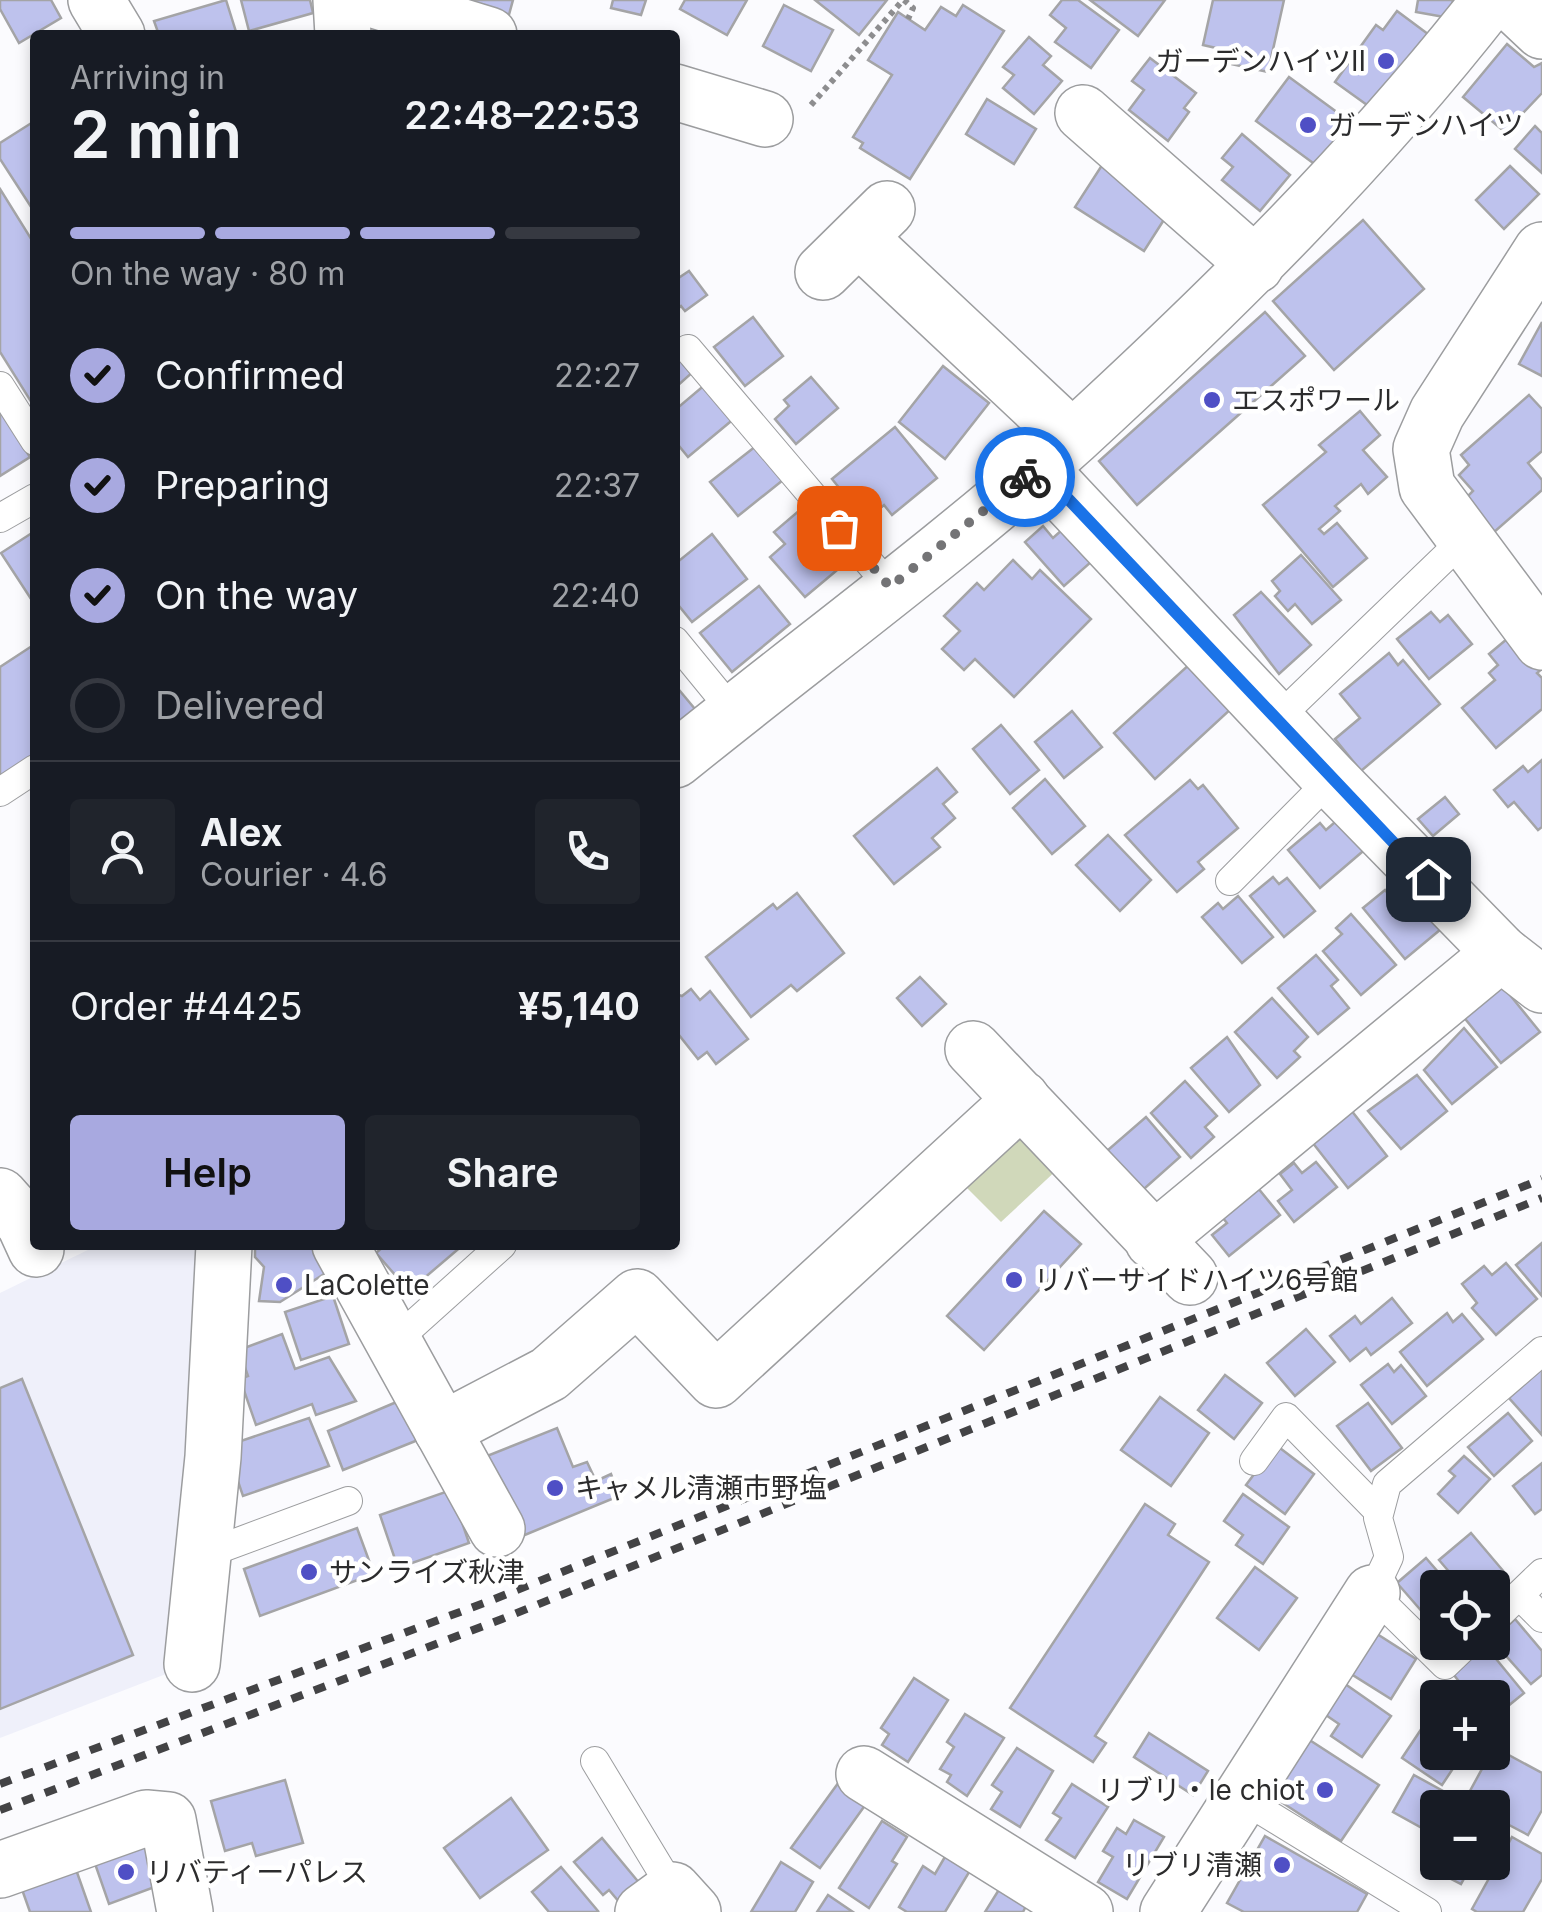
<!DOCTYPE html>
<html lang="en">
<head>
<meta charset="utf-8">
<style>
  :root { --surface:#171b24; --page:#20242c; --text:#f1f3f6; --muted:#9ea1a6; --line:#363941; --accent:#a8a9e0 }
  body { margin:0; font-family:Inter,"Noto Sans JP",sans-serif; background:var(--page); color:var(--text); height:100vh; display:flex; flex-direction:column; font-size:38px; white-space:nowrap }
  * { box-sizing:border-box; margin:0 }
  p { font-size:32px; color:var(--muted) }
  .icon { flex:none; width:55px; height:55px; fill:none; stroke:currentColor; stroke-width:2; stroke-linecap:round; stroke-linejoin:round }
  .map { position:relative; flex:1; overflow:hidden }
  .details { position:absolute; left:30px; top:30px; width:650px; height:1220px; display:flex; flex-direction:column; background:var(--surface); border-radius:10px; box-shadow:0 5px 15px #0003 }
  .details>* { flex:none }
  .fabs { position:absolute; left:1420px; top:1570px; display:grid; gap:20px }
  .fabs a { display:grid; place-items:center; width:90px; height:90px; border-radius:10px; background:var(--surface); box-shadow:0 5px 15px #0003; font-size:50px }
  .pin { position:absolute; display:grid; place-items:center; width:85px; height:85px; color:#fff; margin:-42px; border-radius:20px; box-shadow:0 5px 15px #0006 }
  .courier { position:absolute; display:grid; place-items:center; width:100px; height:100px; margin:-50px; border:8px solid #1a73e8; border-radius:50%; background:#fff; color:#222; box-shadow:0 2px 12px #0007 }
  .headline em { font-style:normal; font-weight:600 }
  .headline div { display:flex; flex-direction:column-reverse }
  .headline { display:flex; align-items:center; justify-content:space-between; height:170px; padding:0 40px }
  h1 { font-size:65px; font-weight:600; line-height:75px }
  .bar { display:grid; grid-template-columns:repeat(4,1fr); gap:15px 10px; align-content:center; height:120px; padding:0 40px }
  .bar i { height:12px; border-radius:8px; background:var(--line) }
  .bar .current { background:var(--accent) }
  .bar p { grid-column:span 4 }
  .line { display:flex; align-items:center; gap:25px; padding:0 40px; border-top:2px solid var(--line) }
  .line div { flex:1 }
  .round { display:grid; place-items:center; flex:none; width:105px; height:105px; border-radius:10px; background:var(--page) }
  ol { padding:0 40px; list-style:none }
  li { display:flex; align-items:center; gap:30px; height:110px }
  li p { margin-inline-start:auto }
  li .icon { padding:10px; border-radius:50%; background:var(--accent); color:#111; stroke-width:4 }
  li:last-child { color:var(--muted) }
  li i { width:55px; height:55px; border:5px solid var(--line); border-radius:50% }
  .cta { display:flex; gap:20px; margin-top:auto; padding:20px 40px }
  .cta a { flex:1; height:115px; border-radius:10px; background:var(--accent); color:#111; font-size:40px; font-weight:600; line-height:115px; text-align:center }
  .cta a+a { background:var(--page); color:var(--text) }
  .map>svg:first-child { display:block }
  .built { fill:#eff0fa }
  .green { fill:#d0d8ba }
  .building { fill:#bec2ed; stroke:#a4a4a6; stroke-width:2.5 }
  .lines { fill:none; stroke-linecap:round; stroke-linejoin:round }
  .lane-casing { stroke:#9c9d9f; stroke-width:30 }
  .street-casing { stroke:#9c9d9f; stroke-width:58 }
  .path { stroke:#8d8d8f; stroke-width:6; stroke-dasharray:5 5; stroke-linecap:butt }
  .lane { stroke:#fff; stroke-width:28 }
  .street { stroke:#fff; stroke-width:55 }
  .rail { stroke:#434345; stroke-width:8; stroke-dasharray:12 12; stroke-linecap:butt }
  .done { stroke:#747476; stroke-width:10; stroke-dasharray:0 18 }
  .route { stroke:#1a73e8; stroke-width:12 }
  .poi-dot { fill:#4f4fc5; stroke:#fff; stroke-width:4 }
  .labels { text-anchor:middle; dominant-baseline:central; stroke-width:9; stroke-linejoin:round; paint-order:stroke }
  .poi-label { font-size:28px; fill:#2c2c2d; stroke:#fff; text-anchor:start }
</style>
</head>
<body>
<div class="map">
<svg width="1542" height="1912" viewBox="0 0 1542 1912">
  <rect width="100%" height="100%" fill="#fbfbfe"/>
  <polygon class="built" points="98,1245 224,1245 192,1664 0,1738 0,1293"/>
  <polygon class="green" points="1022,1099 1075,1153 1001,1222 946,1167"/>
  <g class="building">
    <polygon points="0,0 51,0 61,18 19,43 0,9"/>
    <polygon points="226,0 237,35 159,35 154,21"/>
    <polygon points="241,0 310,0 313,13 249,31"/>
    <polygon points="437,0 513,0 507,22"/>
    <polygon points="613,0 646,0 641,15 611,8"/>
    <polygon points="685,0 747,0 727,35 680,9"/>
    <polygon points="815,0 887,0 859,35"/>
    <polygon points="1062,0 1078,0 1119,30 1091,68 1055,42 1066,28 1050,15"/>
    <polygon points="1090,0 1165,0 1138,36"/>
    <polygon points="1213,0 1284,0 1268,72 1213,60 1216,48 1203,45"/>
    <polygon points="1418,0 1453,0 1450,18 1416,12"/>
    <polygon points="784,5 833,30 811,71 763,46"/>
    <polygon points="963,5 1004,31 910,179 860,148 863,143 853,137 892,75 868,60 898,12 925,30 941,7 956,16"/>
    <polygon points="1397,11 1436,40 1381,115 1335,82 1376,25 1383,30"/>
    <polygon points="1029,37 1051,56 1043,65 1062,81 1034,114 1003,88 1014,75 1003,67"/>
    <polygon points="1507,44 1534,67 1542,63 1542,93 1505,132 1463,97"/>
    <polygon points="1150,58 1196,93 1184,108 1189,112 1168,141 1129,110 1144,90 1132,81"/>
    <polygon points="1289,77 1360,129 1328,174 1256,121"/>
    <polygon points="987,99 1036,129 1014,164 966,134"/>
    <polygon points="33,122 35,124 35,213 0,159 0,143"/>
    <polygon points="1535,126 1542,133 1542,173 1515,149"/>
    <polygon points="1242,134 1290,175 1260,211 1222,180 1233,167 1222,158"/>
    <polygon points="1106,159 1174,204 1144,251 1075,207"/>
    <polygon points="1510,166 1539,194 1504,229 1476,200"/>
    <polygon points="0,189 35,245 35,408 0,352"/>
    <polygon points="1363,220 1424,289 1334,370 1273,301"/>
    <polygon points="689,271 707,295 685,311 681,306 675,311 675,276 677,279"/>
    <polygon points="1265,312 1305,356 1137,505 1099,461"/>
    <polygon points="753,317 783,356 745,386 714,347"/>
    <polygon points="1542,322 1542,376 1519,364"/>
    <polygon points="675,349 694,371 675,388"/>
    <polygon points="943,366 989,403 945,459 899,422"/>
    <polygon points="811,377 838,408 796,444 775,419 789,406 784,400"/>
    <polygon points="707,383 736,417 688,457 675,441 675,410"/>
    <polygon points="1529,395 1542,409 1542,451 1528,463 1542,480 1542,490 1493,533 1464,500 1473,491 1459,475 1469,465 1461,455"/>
    <polygon points="0,410 30,457 0,476"/>
    <polygon points="1360,411 1380,435 1363,450 1387,477 1368,494 1361,484 1335,506 1340,511 1319,529 1324,534 1337,523 1367,558 1333,587 1263,505 1326,452 1319,445"/>
    <polygon points="895,427 937,478 892,515 884,505 865,521 860,515 855,519 835,495 841,490 832,479"/>
    <polygon points="756,446 783,480 738,516 710,482"/>
    <polygon points="807,504 836,538 826,546 843,565 805,597 770,557 785,544 774,532"/>
    <polygon points="1043,526 1053,538 1063,529 1091,562 1064,586 1025,542"/>
    <polygon points="35,531 35,605 1,553"/>
    <polygon points="712,534 747,579 692,622 675,601 675,564"/>
    <polygon points="1301,555 1341,600 1312,624 1295,604 1288,611 1275,596 1280,591 1272,581"/>
    <polygon points="1013,560 1032,579 1040,570 1091,619 1014,697 975,659 964,670 942,649 960,631 944,616 977,583 984,590"/>
    <polygon points="759,586 790,624 732,672 700,633"/>
    <polygon points="1261,592 1311,645 1279,674 1234,615"/>
    <polygon points="1431,612 1440,622 1448,615 1472,644 1429,679 1397,639"/>
    <polygon points="1519,629 1542,669 1537,673 1542,678 1542,709 1496,748 1462,708 1495,680 1489,673 1498,665 1489,654"/>
    <polygon points="35,644 35,757 0,780 0,667"/>
    <polygon points="1389,653 1398,665 1403,660 1440,704 1361,771 1335,739 1360,718 1340,694"/>
    <polygon points="1192,662 1232,708 1155,779 1114,733"/>
    <polygon points="675,685 700,715 675,736"/>
    <polygon points="1072,711 1102,747 1064,778 1035,742"/>
    <polygon points="1001,725 1039,770 1010,794 973,749"/>
    <polygon points="1542,760 1542,827 1538,830 1514,802 1508,807 1494,790 1523,766 1528,772"/>
    <polygon points="937,768 957,792 943,804 955,818 932,838 940,847 894,884 854,836"/>
    <polygon points="1045,779 1085,826 1052,854 1013,808"/>
    <polygon points="1190,780 1198,789 1203,785 1238,828 1198,862 1204,869 1177,892 1125,835"/>
    <polygon points="1445,797 1459,814 1433,836 1418,819"/>
    <polygon points="1343,815 1369,846 1320,888 1288,850 1320,823 1326,830"/>
    <polygon points="1108,835 1151,880 1120,911 1076,865"/>
    <polygon points="1273,877 1279,884 1287,878 1315,911 1284,937 1250,896"/>
    <polygon points="1385,890 1400,908 1414,897 1441,929 1405,959 1363,908"/>
    <polygon points="797,893 844,953 797,991 791,985 751,1017 706,957 773,904 777,909"/>
    <polygon points="1238,896 1273,937 1242,963 1202,917 1218,903 1223,909"/>
    <polygon points="1351,914 1396,965 1361,995 1323,951 1342,934 1336,928"/>
    <polygon points="1316,955 1338,980 1331,986 1349,1008 1318,1034 1278,988"/>
    <polygon points="920,977 946,1004 922,1026 897,998"/>
    <polygon points="1501,984 1540,1032 1501,1063 1462,1015"/>
    <polygon points="691,989 700,1000 710,991 748,1039 716,1064 707,1052 698,1059 675,1030 675,994 682,996"/>
    <polygon points="1272,998 1308,1037 1294,1051 1300,1057 1277,1078 1235,1032"/>
    <polygon points="1464,1028 1497,1067 1452,1104 1424,1070"/>
    <polygon points="1227,1037 1260,1085 1229,1112 1191,1068"/>
    <polygon points="1417,1075 1447,1111 1401,1149 1368,1111"/>
    <polygon points="1185,1081 1217,1116 1205,1127 1214,1137 1191,1158 1151,1113"/>
    <polygon points="1351,1110 1387,1156 1348,1188 1312,1142"/>
    <polygon points="1146,1117 1180,1157 1136,1196 1101,1156"/>
    <polygon points="1316,1162 1337,1187 1294,1222 1278,1201 1292,1190 1280,1174 1294,1163 1302,1173"/>
    <polygon points="1249,1177 1280,1215 1229,1256 1212,1235 1227,1223 1213,1206"/>
    <polygon points="1044,1211 1081,1244 984,1350 947,1316"/>
    <polygon points="1542,1243 1542,1296 1516,1265"/>
    <polygon points="255,1245 319,1245 332,1269 280,1302 259,1301 264,1267 255,1257"/>
    <polygon points="385,1245 463,1245 409,1291 376,1253"/>
    <polygon points="1506,1263 1537,1299 1496,1335 1472,1308 1477,1303 1462,1284 1484,1266 1492,1275"/>
    <polygon points="333,1296 349,1344 301,1360 285,1312"/>
    <polygon points="1392,1298 1412,1323 1371,1355 1366,1348 1350,1361 1330,1336 1355,1316 1361,1324"/>
    <polygon points="1447,1313 1453,1322 1462,1314 1483,1339 1427,1386 1400,1352"/>
    <polygon points="1306,1329 1335,1362 1295,1396 1267,1363"/>
    <polygon points="282,1334 295,1369 329,1357 356,1401 316,1415 312,1404 256,1425 240,1379 248,1376 239,1350"/>
    <polygon points="1388,1364 1394,1372 1401,1365 1426,1396 1392,1424 1361,1385"/>
    <polygon points="1542,1369 1542,1435 1509,1398"/>
    <polygon points="1225,1375 1262,1403 1234,1439 1198,1410"/>
    <polygon points="22,1379 133,1655 0,1709 0,1388"/>
    <polygon points="1160,1397 1209,1433 1171,1486 1121,1450"/>
    <polygon points="406,1398 423,1438 343,1470 328,1431"/>
    <polygon points="1368,1403 1402,1448 1371,1471 1337,1426"/>
    <polygon points="1508,1413 1532,1441 1494,1476 1468,1447"/>
    <polygon points="309,1418 329,1466 243,1496 226,1446"/>
    <polygon points="557,1428 573,1467 587,1462 596,1481 611,1474 619,1496 515,1539 482,1458"/>
    <polygon points="1276,1445 1314,1474 1285,1514 1246,1485"/>
    <polygon points="1464,1456 1490,1479 1458,1513 1438,1494 1455,1476 1449,1471"/>
    <polygon points="1542,1463 1542,1509 1535,1514 1513,1486"/>
    <polygon points="451,1490 469,1543 398,1568 380,1515"/>
    <polygon points="1243,1494 1289,1527 1263,1564 1236,1545 1243,1535 1224,1521"/>
    <polygon points="1145,1504 1175,1524 1168,1535 1209,1562 1095,1736 1106,1743 1093,1762 1010,1708"/>
    <polygon points="357,1528 374,1574 260,1616 244,1569"/>
    <polygon points="1471,1533 1505,1573 1488,1588 1463,1588 1439,1560"/>
    <polygon points="1426,1558 1452,1588 1438,1588 1438,1630 1397,1583"/>
    <polygon points="1255,1567 1297,1598 1259,1650 1217,1618"/>
    <polygon points="1515,1619 1542,1651 1542,1675 1531,1684 1492,1640"/>
    <polygon points="1374,1632 1416,1659 1391,1699 1348,1672"/>
    <polygon points="1483,1643 1524,1693 1492,1719 1492,1698 1472,1698 1450,1670"/>
    <polygon points="914,1678 948,1700 908,1762 882,1745 889,1734 881,1728"/>
    <polygon points="1338,1679 1391,1716 1362,1757 1331,1736 1339,1724 1317,1709"/>
    <polygon points="1438,1704 1438,1752 1464,1752 1442,1785 1402,1758"/>
    <polygon points="965,1714 1004,1738 967,1796 947,1782 951,1775 940,1769 954,1747 947,1742"/>
    <polygon points="1149,1733 1208,1771 1193,1795 1134,1757"/>
    <polygon points="1308,1739 1379,1785 1341,1841 1272,1796"/>
    <polygon points="1494,1747 1542,1773 1542,1810 1528,1835 1492,1816 1492,1808 1478,1808 1465,1800"/>
    <polygon points="1017,1748 1053,1771 1020,1827 991,1809 1002,1792 992,1785"/>
    <polygon points="844,1775 866,1804 820,1868 791,1848"/>
    <polygon points="1414,1775 1443,1791 1422,1828 1393,1812"/>
    <polygon points="285,1780 303,1843 256,1856 252,1843 225,1851 211,1801"/>
    <polygon points="1072,1784 1108,1807 1075,1858 1046,1840 1061,1818 1053,1813"/>
    <polygon points="511,1798 548,1850 480,1898 444,1848"/>
    <polygon points="1134,1820 1164,1837 1127,1899 1098,1882 1113,1857 1103,1851 1117,1828 1126,1834"/>
    <polygon points="882,1821 907,1837 892,1861 897,1864 869,1908 839,1888"/>
    <polygon points="1438,1835 1438,1862 1473,1862 1461,1884 1422,1864"/>
    <polygon points="1265,1836 1367,1894 1357,1912 1244,1912 1227,1903"/>
    <polygon points="1512,1837 1542,1854 1542,1879 1523,1912 1477,1912 1472,1909"/>
    <polygon points="602,1838 641,1885 620,1903 609,1890 603,1895 574,1862"/>
    <polygon points="143,1839 160,1885 109,1904 93,1858"/>
    <polygon points="946,1855 971,1869 945,1912 907,1912 899,1907 923,1866 935,1874"/>
    <polygon points="73,1861 91,1912 30,1912 19,1881"/>
    <polygon points="781,1862 813,1882 795,1912 751,1912"/>
    <polygon points="561,1867 598,1911 596,1912 549,1912 532,1892"/>
    <polygon points="1000,1888 1027,1904 1023,1912 985,1912"/>
    <polygon points="828,1895 853,1912 817,1912"/>
  </g>
  <g class="lines">
    <defs>
      <g id="lane">
        <polyline points="688,349 890,587"/>
        <polyline points="0,386 35,441"/>
        <polyline points="0,518 35,498"/>
        <polyline points="675,641 734,713"/>
        <polyline points="1275,721 1463,540"/>
        <polyline points="0,792 35,769"/>
        <polyline points="1230,881 1331,779"/>
        <polyline points="394,1342 502,1245"/>
        <polyline points="1254,1461 1286,1417 1379,1512"/>
        <polyline points="203,1555 348,1501"/>
        <polyline points="1520,1596 1542,1618"/>
        <polyline points="1492,1621 1542,1573"/>
        <polyline points="1469,1642 1445,1665 1372,1593 1389,1557 1378,1518 1387,1484 1542,1351"/>
        <polyline points="595,1761 673,1890"/>
        <polyline points="1238,1796 1427,1912"/>
      </g>
      <g id="street">
        <polyline points="96,0 117,35"/>
        <polyline points="341,0 343,35"/>
        <polyline points="374,0 489,35"/>
        <polyline points="1509,0 1542,31"/>
        <polyline points="675,92 765,119"/>
        <polyline points="1083,113 1256,265"/>
        <polyline points="859,238 1072,438"/>
        <polyline points="1542,250 1437,413 1421,449 1427,487 1542,642"/>
        <polyline points="823,272 887,209"/>
        <polyline points="1038,467 1331,779 1501,953 1542,985"/>
        <path d="M675,760C807,653 947,551 1074,437C1223,300 1365,160 1490,0"/>
        <polyline points="973,1049 1190,1277"/>
        <polyline points="0,1196 24,1223 36,1249"/>
        <polyline points="1153,1241 1501,953"/>
        <polyline points="340,1245 497,1529"/>
        <polyline points="442,1430 549,1374 637,1297 716,1380 1022,1099"/>
        <polyline points="192,1664 213,1457 224,1245"/>
        <polyline points="864,1774 1085,1912"/>
        <polyline points="0,1870 146,1818 168,1820 185,1912"/>
        <polyline points="643,1912 673,1890 693,1912"/>
        <polyline points="1168,1912 1372,1593"/>
      </g>
    </defs>
    <use href="#lane" class="lane-casing"/>
    <use href="#street" class="street-casing"/>
    <g class="path">
      <polyline points="904,0 913,8 908,19"/>
      <polyline points="811,105 903,0"/>
    </g>
    <use href="#lane" class="lane"/>
    <use href="#street" class="street"/>
    <g class="rail">
      <polyline points="0,1784 492,1600 1542,1179"/>
      <polyline points="0,1810 502,1619 1542,1198"/>
    </g>
  </g>
  <g class="lines">
    <polyline class="done" points="839,528 890,587 1025,477"/>
    <polyline class="route" points="1025,477 1038,467 1428,879"/>
  </g>
  <g class="poi-dot">
    <circle cx="1386" cy="61" r="10"/>
    <circle cx="1308" cy="125" r="10"/>
    <circle cx="1212" cy="400" r="10"/>
    <circle cx="1014" cy="1280" r="10"/>
    <circle cx="284" cy="1285" r="10"/>
    <circle cx="555" cy="1488" r="10"/>
    <circle cx="309" cy="1572" r="10"/>
    <circle cx="1325" cy="1790" r="10"/>
    <circle cx="1282" cy="1865" r="10"/>
    <circle cx="126" cy="1872" r="10"/>
  </g>
  <g class="labels">
    <g class="poi-label">
      <text x="1366" y="61" text-anchor="end">ガーデンハイツⅡ</text>
      <text x="1328" y="125">ガーデンハイツ</text>
      <text x="1232" y="400">エスポワール</text>
      <text x="1034" y="1280">リバーサイドハイツ6号館</text>
      <text x="304" y="1285">LaColette</text>
      <text x="575" y="1488">キャメル清瀬市野塩</text>
      <text x="329" y="1572">サンライズ秋津</text>
      <text x="1305" y="1790" text-anchor="end">リブリ・le chiot</text>
      <text x="1262" y="1865" text-anchor="end">リブリ清瀬</text>
      <text x="146" y="1872">リバティーパレス</text>
    </g>
  </g>
</svg>
<div class="fabs">
<a><svg class="icon" aria-label="locate" viewBox="0 0 24 24"><circle cx="12" cy="12" r="6"/><path d="M12 2v4M12 18v4M2 12h4M18 12h4"/></svg></a>
<a>+</a>
<a>−</a>
</div>
<div class="pin" style="left:839px;top:528px;background:#ea580c"><svg class="icon" aria-label="bag" viewBox="0 0 24 24"><path d="M5 8h14l-1 12H6zM9 8a3 3 0 0 1 6 0"/></svg></div>
<div class="pin" style="left:1428px;top:879px;background:#1f2937"><svg class="icon" aria-label="home" viewBox="0 0 24 24"><path d="M3 11l9-7 9 7M6 9v11h12V9"/></svg></div>
<div class="courier" style="left:1025px;top:477px"><svg class="icon" aria-label="bike" viewBox="0 0 24 24"><circle cx="6" cy="16" r="4"/><circle cx="18" cy="16" r="4"/><path d="M6 16l4-8h5l3 8M10 8l3 8H6M13 5h3"/></svg></div>
<section class="details">
<div class="headline"><div><h1>2 min</h1><p>Arriving in</p></div><em>22:48–22:53</em></div>
<div class="bar"><i class="current"></i><i class="current"></i><i class="current"></i><i></i><p>On the way · 80 m</p></div>
<ol>
<li><svg class="icon" aria-label="check" viewBox="0 0 24 24"><path d="M5 12l5 5 9-10"/></svg>Confirmed<p>22:27</p></li>
<li><svg class="icon" aria-label="check" viewBox="0 0 24 24"><path d="M5 12l5 5 9-10"/></svg>Preparing<p>22:37</p></li>
<li><svg class="icon" aria-label="check" viewBox="0 0 24 24"><path d="M5 12l5 5 9-10"/></svg>On the way<p>22:40</p></li>
<li><i></i>Delivered</li>
</ol>
<div class="line" style="height:180px"><a class="round"><svg class="icon" aria-label="person" viewBox="0 0 24 24"><circle cx="12" cy="8" r="4"/><path d="M4 21q1-7 8-7t8 7"/></svg></a><div><b>Alex</b><p>Courier · 4.6</p></div><a class="round"><svg class="icon" aria-label="phone" viewBox="0 0 24 24"><path d="M5 4h4l2 5-3 2q2 4 5 5l2-3 5 2v4C11 20 4 13 5 4z"/></svg></a></div>
<div class="line" style="height:130px"><div>Order #4425</div><b>¥5,140</b></div>
<div class="cta"><a>Help</a><a>Share</a></div>
</section>
</div>
</body>
</html>
